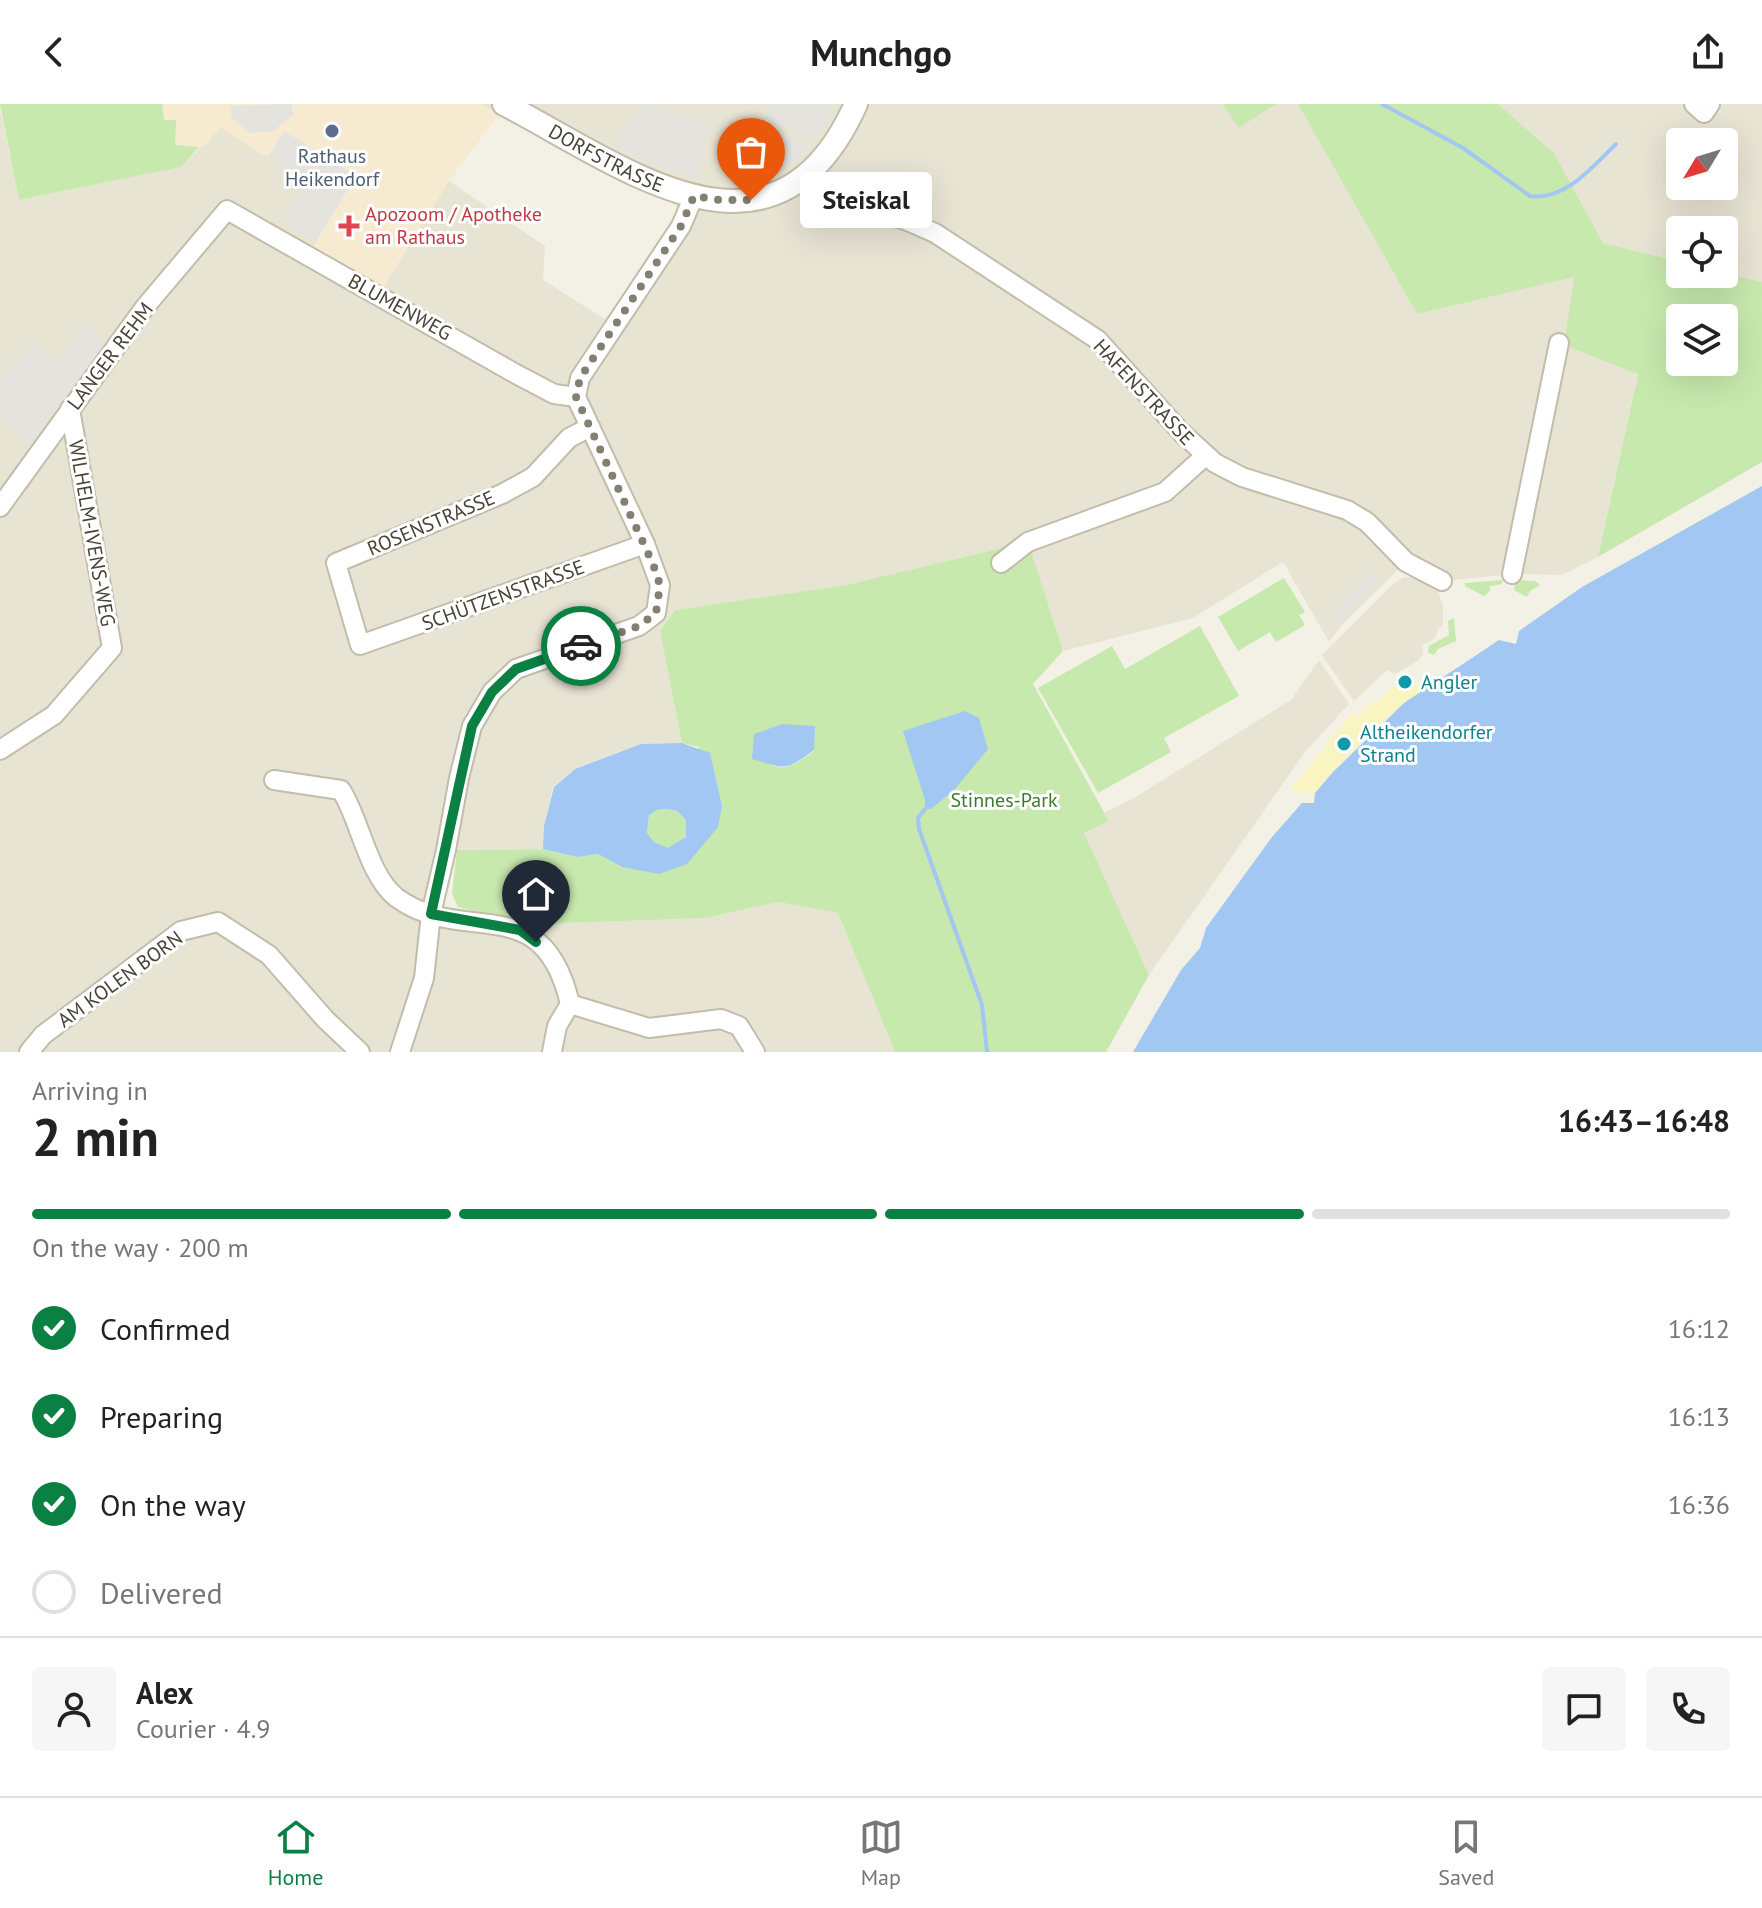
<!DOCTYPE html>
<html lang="en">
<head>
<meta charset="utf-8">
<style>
  :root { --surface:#fff; --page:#f6f6f6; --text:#222; --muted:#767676; --line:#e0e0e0; --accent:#0b8043 }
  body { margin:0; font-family:"PT Sans",sans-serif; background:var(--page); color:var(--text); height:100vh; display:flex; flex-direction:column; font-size:30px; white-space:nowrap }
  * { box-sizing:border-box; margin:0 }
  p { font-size:26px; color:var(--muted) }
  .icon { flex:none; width:44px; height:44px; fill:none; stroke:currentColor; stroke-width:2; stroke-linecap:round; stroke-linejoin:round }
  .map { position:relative; height:948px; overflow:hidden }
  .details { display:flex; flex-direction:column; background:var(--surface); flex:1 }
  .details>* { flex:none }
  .needle { width:52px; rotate:232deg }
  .controls { position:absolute; left:1666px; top:24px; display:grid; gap:16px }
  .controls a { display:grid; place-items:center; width:72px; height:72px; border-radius:8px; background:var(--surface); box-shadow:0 8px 32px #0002; font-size:40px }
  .pin { position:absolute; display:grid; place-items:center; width:68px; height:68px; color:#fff; margin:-82px -34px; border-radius:50% 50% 50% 0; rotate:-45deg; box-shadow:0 0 8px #0007 }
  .pin .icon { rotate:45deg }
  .courier { position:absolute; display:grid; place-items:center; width:80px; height:80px; margin:-40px; border:6px solid #0b8043; border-radius:50%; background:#fff; color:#222; box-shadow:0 2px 10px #0007 }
  .bubble { position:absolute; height:56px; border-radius:8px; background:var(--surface); box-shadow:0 8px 32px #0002; font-size:26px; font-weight:700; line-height:56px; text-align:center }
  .head em { font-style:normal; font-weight:700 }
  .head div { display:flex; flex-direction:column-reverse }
  .head { display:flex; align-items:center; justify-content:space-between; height:136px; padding:0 32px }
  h1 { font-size:52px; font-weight:700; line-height:60px }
  .bar { display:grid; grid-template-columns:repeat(4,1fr); gap:12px 8px; align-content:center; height:96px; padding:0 32px }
  .bar i { height:10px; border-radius:6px; background:var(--line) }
  .bar .current { background:var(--accent) }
  .bar p { grid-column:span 4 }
  .line { display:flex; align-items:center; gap:20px; padding:0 32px; border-top:2px solid var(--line) }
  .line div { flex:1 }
  .round { display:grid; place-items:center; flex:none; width:84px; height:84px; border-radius:8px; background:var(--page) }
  ol { padding:0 32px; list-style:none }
  li { display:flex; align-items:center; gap:24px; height:88px }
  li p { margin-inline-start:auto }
  li .icon { padding:8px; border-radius:50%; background:var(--accent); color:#fff; stroke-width:4 }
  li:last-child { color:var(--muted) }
  li i { width:44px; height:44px; border:4px solid var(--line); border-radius:50% }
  header { display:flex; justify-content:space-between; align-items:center; height:104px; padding:0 32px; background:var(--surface); font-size:36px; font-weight:700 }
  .tab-bar { display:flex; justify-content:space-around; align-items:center; height:112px; border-top:2px solid var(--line); background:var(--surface); font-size:22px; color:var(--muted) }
  .tab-bar a { display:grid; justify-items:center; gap:4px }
  .tab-bar .current { color:var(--accent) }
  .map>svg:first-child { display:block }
  .residential { fill:#e8e4d4; fill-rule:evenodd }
  .commercial { fill:#f6ebd1 }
  .green { fill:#c7e9ae; fill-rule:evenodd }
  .sand { fill:#f9f4c1 }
  .parking { fill:#e4e3de }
  .water { fill:#a1c7f2; fill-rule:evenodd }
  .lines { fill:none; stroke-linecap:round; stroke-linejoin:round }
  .stream { stroke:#a1c7f2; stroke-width:4 }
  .minor-casing { stroke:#c2bdab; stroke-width:22 }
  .tertiary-casing { stroke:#c2bdab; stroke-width:26 }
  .minor { stroke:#fff; stroke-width:18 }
  .tertiary { stroke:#fff; stroke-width:22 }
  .done { stroke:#837f73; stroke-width:8; stroke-dasharray:0 14.4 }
  .route { stroke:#0b8043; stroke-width:10 }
  .service-dot { fill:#5c6f8a; stroke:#fff; stroke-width:3 }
  .health-dot { fill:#e0444e; stroke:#fff; stroke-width:3 }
  .culture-dot { fill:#0f9aa8; stroke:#fff; stroke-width:3 }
  .labels { text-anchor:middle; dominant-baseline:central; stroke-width:6; stroke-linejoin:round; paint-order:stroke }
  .service-label { font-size:20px; fill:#4e5e75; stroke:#fff }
  .street-label { font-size:20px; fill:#464235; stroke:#fff }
  .health-label { font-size:20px; fill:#be3a42; stroke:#fff; text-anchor:start }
  .culture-label { font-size:20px; fill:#0d838f; stroke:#fff; text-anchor:start }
  .park-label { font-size:20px; fill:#3d7a27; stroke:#fff }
</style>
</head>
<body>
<header><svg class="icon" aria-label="back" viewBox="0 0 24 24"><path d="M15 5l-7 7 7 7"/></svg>Munchgo<svg class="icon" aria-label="share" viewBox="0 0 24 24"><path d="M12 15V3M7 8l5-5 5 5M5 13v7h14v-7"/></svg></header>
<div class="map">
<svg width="1762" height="948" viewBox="0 0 1762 948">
  <rect width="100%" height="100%" fill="#f3f1e6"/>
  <g class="residential">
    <polygon points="481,0 1222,0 1239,24 1276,0 1298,0 1417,210 1574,172 1565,241 1638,269 1598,453 1562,471 1512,470 1442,477 1406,458 1342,521 1329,538 1283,458 1193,514 1063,547 1027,438 846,481 676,506 660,527 682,639 641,640 574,665 553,683 544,722 543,745 446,746 431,810 520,826 566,819 705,814 778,798 838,809 895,948 0,948 0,4 19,96 181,63 221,23 260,50 269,51 307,76 282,116 316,138 312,143 382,185 449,77 545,142 543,176 605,215 675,119 678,105 669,95 655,86 590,57"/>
    <path d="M1498,0H1762V178L1724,169V126H1680V158L1603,139L1554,49ZM1680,38H1724V82H1680Z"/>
    <polygon points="1404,473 1420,474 1438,488 1443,502 1443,522 1438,525 1435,534 1422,541 1423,549 1419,556 1395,570 1387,566 1354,597 1322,551 1392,481"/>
    <polygon points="1319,556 1349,600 1305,648 1149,871 1084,729 1109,717 1105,708 1134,694 1291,596"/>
  </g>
  <polygon class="commercial" points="162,0 481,0 499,10 449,77 382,185 312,144 356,72 284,28 269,51 260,50 221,23 203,43 175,41 164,16"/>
  <g class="green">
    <polygon points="0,0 162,0 164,16 176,16 175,41 199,43 181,63 19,96"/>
    <polygon points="1222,0 1276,0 1239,24"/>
    <path d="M1298,0H1498L1554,49L1603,139L1680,158V170L1724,169L1762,178V358L1598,453L1638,270L1564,241L1574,173L1417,210ZM1680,214H1724V258H1680Z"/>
    <path d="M1028,438L1063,547L1033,580L1109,717L1084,729L1149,871L1106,948H895L838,809L778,798L705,814L566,819L538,823L458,803L452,790L457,746L543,745L578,753L598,750L622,763L687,760L699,643L682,639L660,527L675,506L846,481ZM814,622V647C799,658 786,670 768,659Z"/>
    <polygon points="1284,474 1305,508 1298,512 1300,512 1305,521 1276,538 1270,528 1238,547 1218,513"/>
    <polygon points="1503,476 1502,480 1490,482 1490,487 1484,492 1465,482 1465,479"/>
    <polygon points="1516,476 1535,477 1540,481 1530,487 1527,493 1514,486"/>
    <polygon points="1454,514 1456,537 1438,545 1434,551 1428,549 1429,542 1449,531 1448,517"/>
    <polygon points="1200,522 1239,592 1164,634 1171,648 1098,689 1038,584 1112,542 1125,565"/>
    <polygon points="667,705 677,707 686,716 686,733 669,745 654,738 647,729 649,711 657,706"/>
  </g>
  <path class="sand" d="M1418,580L1422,587C1382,613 1345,653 1315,689L1288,688L1352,609L1357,612L1372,597L1377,598L1395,581L1406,587Z"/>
  <g class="parking">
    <polygon points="292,0 293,11 273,27 250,29 231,14 230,2"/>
    <polygon points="642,0 651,0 710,22 696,75 647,58 614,42"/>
    <polygon points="768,0 818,0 833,6 816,35 766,15"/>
    <polygon points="768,24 812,44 797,58 772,71 765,33"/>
    <polygon points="284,27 356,72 316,138 282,116 307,76 269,51"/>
    <polygon points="852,86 878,91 875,103 850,97"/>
    <polygon points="83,221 105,238 30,340 0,314 0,277 33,239 55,259"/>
    <polygon points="1373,467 1381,475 1336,520 1328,512"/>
  </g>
  <g class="water">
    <polygon points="1762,382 1762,948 1133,948 1181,866 1200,844 1206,824 1272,733 1302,699 1314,699 1315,689 1333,668 1404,599 1499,536 1516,540 1519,527 1582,483"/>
    <polygon points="965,607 979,614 988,645 954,686 931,705 925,705 925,696 903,627"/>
    <path d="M782,620L815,622L814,646C784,669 785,664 752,655L754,630Z"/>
    <path d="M682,639L710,649L722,702L718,723L687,760L659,770L622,763L598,750L578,753L543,745L544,722L554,683L575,665L641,640ZM667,705L677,707L686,716V733L668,744L654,738L647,729L649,711L657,706Z"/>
  </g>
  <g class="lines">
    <g class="stream">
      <path d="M1382,0L1463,44L1530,92C1565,97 1592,63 1616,40"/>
      <polyline points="925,705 918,714 919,725 982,901 987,948"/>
    </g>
    <defs>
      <g id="minor">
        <polyline points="1694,0 1704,9 1710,0"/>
        <polyline points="803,75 818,88 843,103 903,115 935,129 1098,236 1182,329 1215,359 1242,373 1347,406 1367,418 1406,458 1442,477"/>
        <polyline points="590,323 569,334 533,373 502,390 336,459 360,541 645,440"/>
        <polyline points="0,403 145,203 227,106 516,270 554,290 576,293"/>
        <polyline points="1001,459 1028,438 1165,388 1205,352"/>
        <polyline points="1512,470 1559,239"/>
        <polyline points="0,646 54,611 112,544 70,305"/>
        <path d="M274,676L341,686C360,715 368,772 397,794C465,843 543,783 570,900L557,922L552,948"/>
        <polyline points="570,900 649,924 721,915 739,922 755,948"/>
        <polyline points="29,948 43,931 181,827 218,818 269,851 325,915 360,948"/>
        <polyline points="400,948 424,874 431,810 446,746 459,674 472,622 492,588 516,565 639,522 656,509 660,481 645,440 576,293 580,274 681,122 694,92"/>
      </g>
      <g id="tertiary">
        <path id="s1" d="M504,0C624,62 774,183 856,0"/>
      </g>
    </defs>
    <use href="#minor" class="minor-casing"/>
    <use href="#tertiary" class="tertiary-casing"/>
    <use href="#minor" class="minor"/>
    <use href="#tertiary" class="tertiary"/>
  </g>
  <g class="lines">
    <polyline class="done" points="581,542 639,522 656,509 660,481 653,460 576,293 580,274 681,122 694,92 720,96 751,96"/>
    <polyline class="route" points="536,838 520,826 431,810 472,622 492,588 516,565 581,542"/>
  </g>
  <circle class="service-dot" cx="332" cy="27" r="8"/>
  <path class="health-dot" d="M345 110h8v8h8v8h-8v8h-8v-8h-8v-8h8z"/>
  <g class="culture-dot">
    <circle cx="1405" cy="578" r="8"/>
    <circle cx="1344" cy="640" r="8"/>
  </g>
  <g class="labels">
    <g class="service-label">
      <text x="332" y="52">Rathaus<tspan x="332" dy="23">Heikendorf</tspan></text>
    </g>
    <g class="street-label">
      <text stroke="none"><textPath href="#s1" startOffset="116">DORFSTRASSE</textPath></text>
      <text transform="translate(400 203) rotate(29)">BLUMENWEG</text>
      <text transform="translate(110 252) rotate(-53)">LANGER REHM</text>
      <text transform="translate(1144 288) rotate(47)">HAFENSTRASSE</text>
      <text transform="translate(431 419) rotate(-23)">ROSENSTRASSE</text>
      <text transform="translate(92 429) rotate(80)">WILHELM-IVENS-WEG</text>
      <text transform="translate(503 491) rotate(-20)">SCHÜTZENSTRASSE</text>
      <text transform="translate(120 875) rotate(-36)">AM KOLEN BORN</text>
    </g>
    <g class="health-label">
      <text x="365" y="110">Apozoom / Apotheke<tspan x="365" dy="23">am Rathaus</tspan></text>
    </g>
    <g class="culture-label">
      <text x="1421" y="578">Angler</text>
      <text x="1360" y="628">Altheikendorfer<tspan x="1360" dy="23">Strand</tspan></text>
    </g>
    <g class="park-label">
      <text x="1004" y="696">Stinnes-Park</text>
    </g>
  </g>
</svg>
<div class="controls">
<a><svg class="needle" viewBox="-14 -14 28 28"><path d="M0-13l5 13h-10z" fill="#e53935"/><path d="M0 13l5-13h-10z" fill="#767676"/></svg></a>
<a><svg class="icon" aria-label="locate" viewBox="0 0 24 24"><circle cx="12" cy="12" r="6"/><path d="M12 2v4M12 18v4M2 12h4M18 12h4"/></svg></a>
<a><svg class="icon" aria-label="layers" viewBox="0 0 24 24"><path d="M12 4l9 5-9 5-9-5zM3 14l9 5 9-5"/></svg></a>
</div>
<div class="pin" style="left:751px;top:96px;background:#ea580c"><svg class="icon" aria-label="bag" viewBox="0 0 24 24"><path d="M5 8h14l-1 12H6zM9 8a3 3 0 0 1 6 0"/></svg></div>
<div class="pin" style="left:536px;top:838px;background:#1f2937"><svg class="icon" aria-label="home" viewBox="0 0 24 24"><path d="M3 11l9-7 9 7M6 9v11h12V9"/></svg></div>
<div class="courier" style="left:581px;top:542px"><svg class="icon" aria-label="car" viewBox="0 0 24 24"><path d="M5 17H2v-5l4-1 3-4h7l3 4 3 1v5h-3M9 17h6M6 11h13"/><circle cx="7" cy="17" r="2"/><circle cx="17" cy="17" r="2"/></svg></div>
<div class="bubble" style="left:800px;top:68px;width:132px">Steiskal</div>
</div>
<section class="details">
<div class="head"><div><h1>2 min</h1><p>Arriving in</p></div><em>16:43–16:48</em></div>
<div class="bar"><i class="current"></i><i class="current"></i><i class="current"></i><i></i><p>On the way · 200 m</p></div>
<ol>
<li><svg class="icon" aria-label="check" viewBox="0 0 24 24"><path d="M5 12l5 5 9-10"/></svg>Confirmed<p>16:12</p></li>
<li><svg class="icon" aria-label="check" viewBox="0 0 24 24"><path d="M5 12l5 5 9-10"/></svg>Preparing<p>16:13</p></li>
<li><svg class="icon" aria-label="check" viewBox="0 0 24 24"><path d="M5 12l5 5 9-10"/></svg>On the way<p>16:36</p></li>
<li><i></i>Delivered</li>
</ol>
<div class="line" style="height:144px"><a class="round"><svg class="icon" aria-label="person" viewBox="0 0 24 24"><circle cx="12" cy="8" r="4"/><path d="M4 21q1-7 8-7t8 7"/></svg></a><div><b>Alex</b><p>Courier · 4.9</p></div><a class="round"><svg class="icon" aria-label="chat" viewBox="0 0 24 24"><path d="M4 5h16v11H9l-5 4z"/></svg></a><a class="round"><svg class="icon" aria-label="phone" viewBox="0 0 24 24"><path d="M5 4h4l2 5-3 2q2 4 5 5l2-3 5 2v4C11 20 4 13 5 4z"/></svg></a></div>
</section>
<nav class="tab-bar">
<a class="current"><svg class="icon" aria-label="home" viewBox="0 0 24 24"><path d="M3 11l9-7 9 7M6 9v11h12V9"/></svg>Home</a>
<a><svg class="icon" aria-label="map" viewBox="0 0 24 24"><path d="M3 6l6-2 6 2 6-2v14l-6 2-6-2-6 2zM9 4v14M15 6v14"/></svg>Map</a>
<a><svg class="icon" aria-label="saved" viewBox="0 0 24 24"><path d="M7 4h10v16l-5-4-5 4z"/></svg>Saved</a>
</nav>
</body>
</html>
